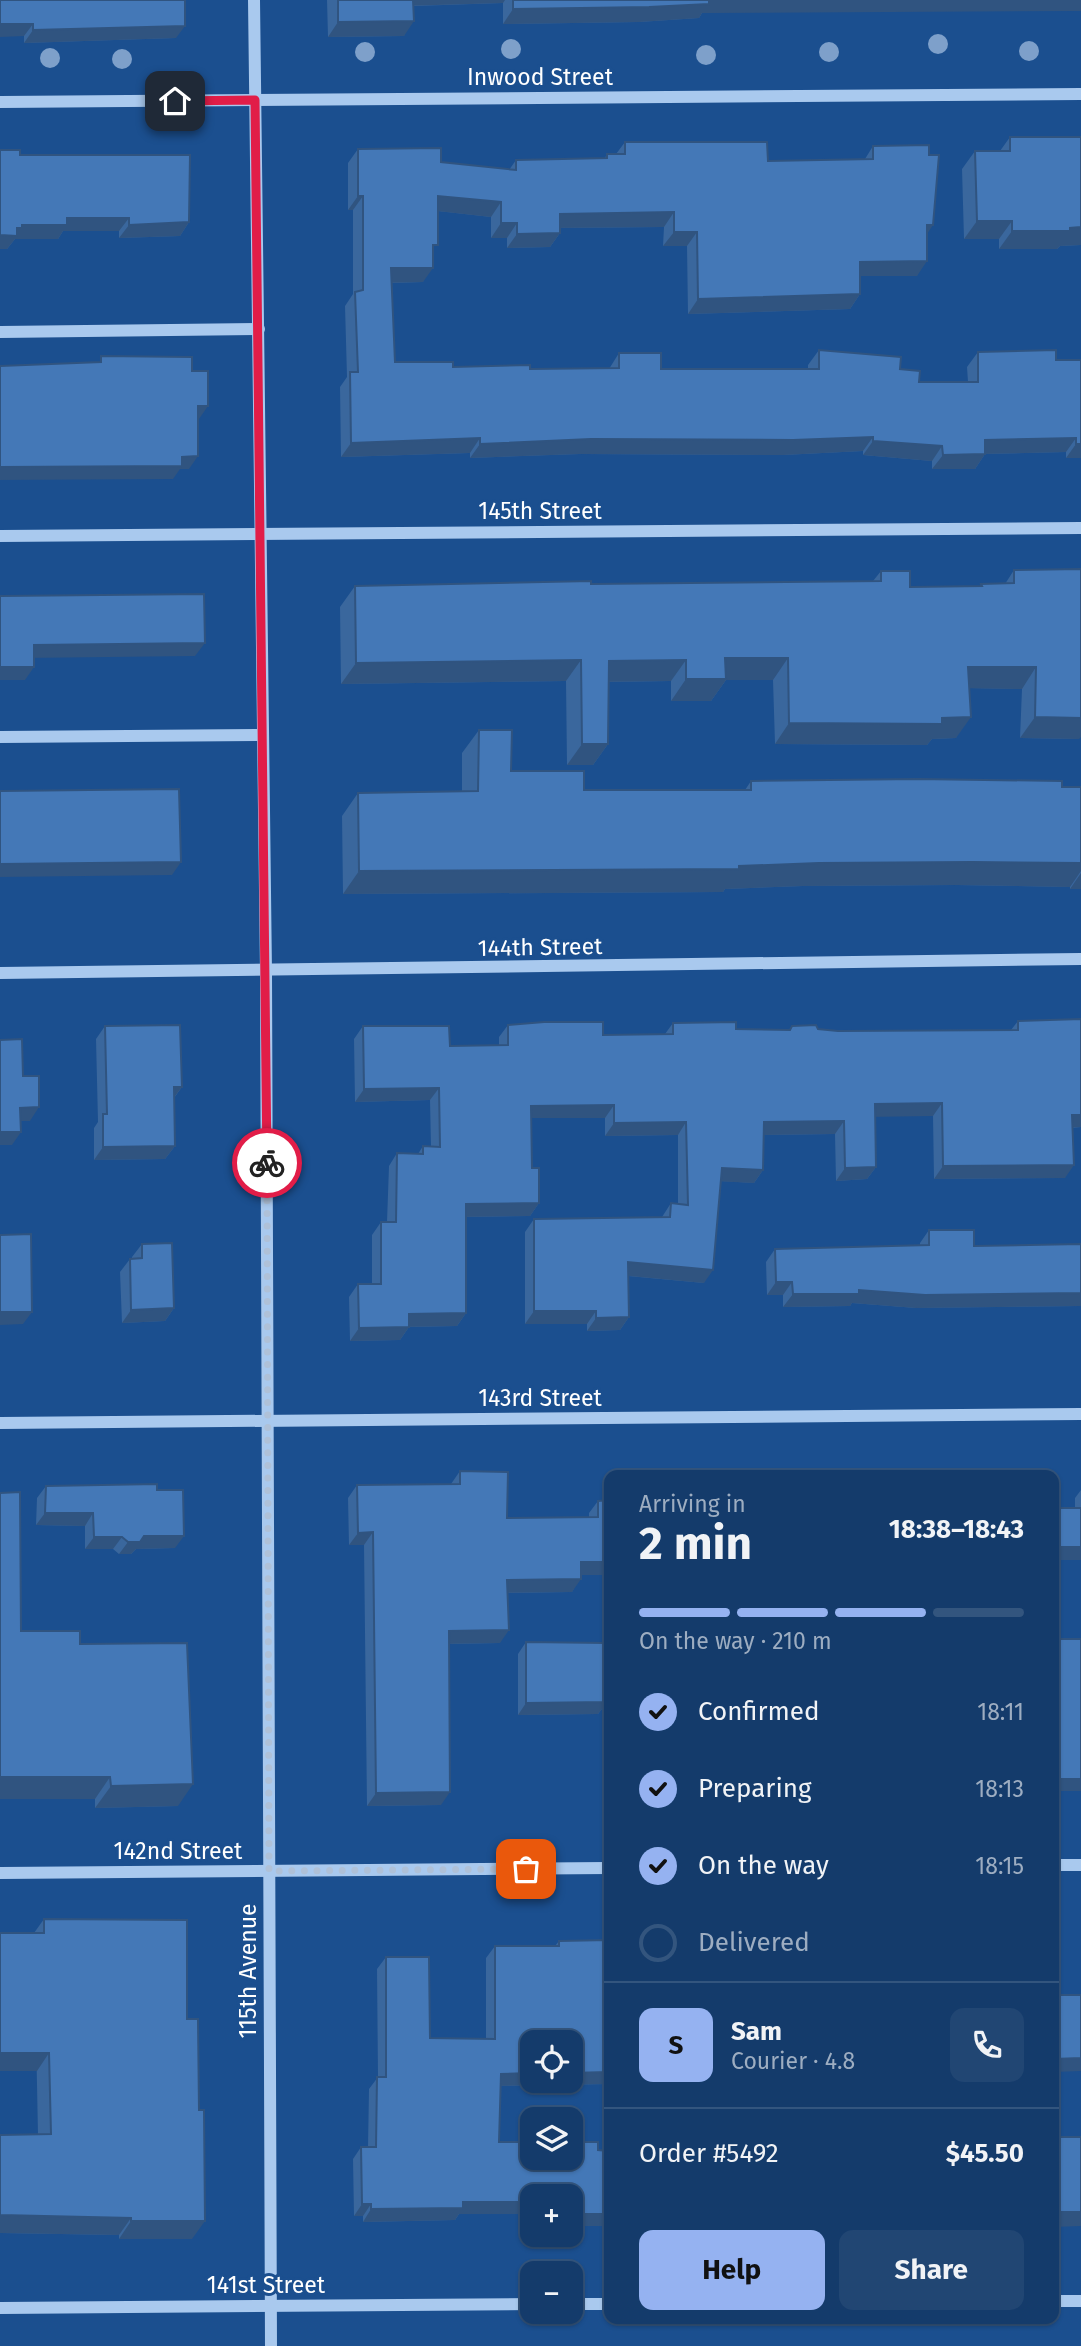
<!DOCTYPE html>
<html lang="en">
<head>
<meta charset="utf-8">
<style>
  :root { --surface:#143b6b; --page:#214673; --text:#f1f3f6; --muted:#9dadc1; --line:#33557e; --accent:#95b2f1 }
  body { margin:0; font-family:"Fira Sans",sans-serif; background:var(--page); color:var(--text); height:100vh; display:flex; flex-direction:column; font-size:26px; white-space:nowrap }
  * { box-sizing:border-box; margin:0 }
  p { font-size:23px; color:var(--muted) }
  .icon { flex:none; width:38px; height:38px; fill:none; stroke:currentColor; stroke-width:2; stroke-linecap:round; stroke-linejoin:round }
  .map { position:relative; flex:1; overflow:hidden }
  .side { position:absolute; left:604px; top:1470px; width:455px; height:854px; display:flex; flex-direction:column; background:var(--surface); border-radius:14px; box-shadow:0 2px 5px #0004,0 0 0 2px var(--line) }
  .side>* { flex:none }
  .fabs { position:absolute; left:520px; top:2030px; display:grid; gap:14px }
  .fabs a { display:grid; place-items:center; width:63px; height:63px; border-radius:14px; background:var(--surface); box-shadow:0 2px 5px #0004,0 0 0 2px var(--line); font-size:35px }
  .pin { position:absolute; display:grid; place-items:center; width:60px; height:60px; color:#fff; margin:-30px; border-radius:14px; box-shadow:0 4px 10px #0006 }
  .courier { position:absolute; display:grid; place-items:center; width:70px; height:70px; margin:-35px; border:5px solid #e11d48; border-radius:50%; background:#fff; color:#222; box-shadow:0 2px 9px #0007 }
  .summary em { font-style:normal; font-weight:700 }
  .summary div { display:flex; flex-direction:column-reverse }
  .summary { display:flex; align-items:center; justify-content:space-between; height:119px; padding:0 35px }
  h1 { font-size:46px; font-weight:700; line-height:52px }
  .bar { display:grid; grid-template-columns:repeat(4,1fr); gap:10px 7px; align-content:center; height:84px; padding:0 35px }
  .bar i { height:9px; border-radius:5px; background:var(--line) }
  .bar .selected { background:var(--accent) }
  .bar p { grid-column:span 4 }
  .line { display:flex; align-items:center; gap:18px; padding:0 35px; border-top:2px solid var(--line) }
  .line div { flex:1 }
  .round { display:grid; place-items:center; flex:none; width:74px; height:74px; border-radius:14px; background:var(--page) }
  ol { padding:0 35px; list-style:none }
  li { display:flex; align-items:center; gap:21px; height:77px }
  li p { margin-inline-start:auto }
  li .icon { padding:7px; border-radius:50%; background:var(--accent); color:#111; stroke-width:4 }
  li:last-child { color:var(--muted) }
  li i { width:38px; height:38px; border:4px solid var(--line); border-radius:50% }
  .cta { display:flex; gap:14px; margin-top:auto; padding:14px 35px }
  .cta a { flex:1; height:80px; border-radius:14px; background:var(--accent); color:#111; font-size:28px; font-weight:700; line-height:80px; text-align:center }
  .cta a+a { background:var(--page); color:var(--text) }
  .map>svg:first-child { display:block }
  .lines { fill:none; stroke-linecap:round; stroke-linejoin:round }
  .minor { stroke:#a9c9ee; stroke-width:12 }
  .tree { fill:#7ea0ca }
  .wall { fill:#3a679d; fill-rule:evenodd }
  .shaded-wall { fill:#305480 }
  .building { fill:#4478b7; stroke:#305480; stroke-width:2 }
  .done { stroke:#afc1d8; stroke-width:7; stroke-dasharray:0 12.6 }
  .route { stroke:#e11d48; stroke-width:9 }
  .labels { text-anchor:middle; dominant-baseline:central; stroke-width:6; stroke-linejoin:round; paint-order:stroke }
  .street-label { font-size:23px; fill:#fff; stroke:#1b4f8f }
</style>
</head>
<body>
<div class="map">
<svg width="1081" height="2346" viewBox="0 0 1081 2346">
  <rect width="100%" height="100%" fill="#1b4f8f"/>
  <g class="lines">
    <g class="minor">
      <polyline points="254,0 266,972 271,2346"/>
      <polyline points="0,102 1081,94"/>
      <polyline points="0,332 259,329"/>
      <polyline points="0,536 1081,528"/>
      <polyline points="0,737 263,735"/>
      <polyline points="0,973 1081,959"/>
      <polyline points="0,1423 1081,1414"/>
      <polyline points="1054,1865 1081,1865"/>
      <polyline points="0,1873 609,1868"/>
      <polyline points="1054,2301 1081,2301"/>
      <polyline points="570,2304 609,2304"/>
      <polyline points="0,2308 532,2304"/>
    </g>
  </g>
  <g class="tree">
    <circle cx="938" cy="44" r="10"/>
    <circle cx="511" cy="49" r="10"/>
    <circle cx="1029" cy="51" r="10"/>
    <circle cx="365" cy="52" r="10"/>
    <circle cx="829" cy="52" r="10"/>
    <circle cx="706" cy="55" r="10"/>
    <circle cx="50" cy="58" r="10"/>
    <circle cx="122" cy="59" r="10"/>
  </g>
  <g class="wall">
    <polygon points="0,0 176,38 24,43 24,36"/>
    <polygon points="327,0 1081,0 702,13 699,18 639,22 503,24 503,3 414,6 404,36 328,37"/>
    <polygon points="1010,137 1081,137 1081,245 1060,246 1057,249 999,249 999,239 964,239 962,169 975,151 1000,151"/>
    <polygon points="625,142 768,161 865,159 873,146 927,233 917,276 860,276 860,294 850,309 688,314 687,246 663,246 664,227 560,228 560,233 550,247 507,248 507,238 491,238 491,217 438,211 433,251 423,282 392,283 395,362 453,367 530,369 609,369 619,353 661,369 808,369 808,365 819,350 900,369 919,382 968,382 967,367 978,352 1056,360 1081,360 1081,458 1066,458 1066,452 985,454 975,469 932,469 932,461 863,455 863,451 783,455 580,454 470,458 470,453 341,457 340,387 347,377 345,306 353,294 353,210 348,210 348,163 358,149 441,162 509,170 516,160 605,158 607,154 616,154"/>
    <polygon points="0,150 20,155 189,222 180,236 119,238 119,231 63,231 58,239 15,239 7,249 0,249"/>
    <polygon points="1014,570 1079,739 1020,738 1022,689 970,688 956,738 932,739 927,745 775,744 773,680 726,680 711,701 671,701 671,681 608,682 608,744 593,765 567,765 566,681 341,684 340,607 355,586 873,581 881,571 910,587 980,586 981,584 1005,584"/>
    <polygon points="479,730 511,771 584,790 745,790 751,781 1081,787 1081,889 1070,889 1070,887 956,885 803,886 725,889 723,892 343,894 342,816 358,793 462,792 462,753"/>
    <polygon points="1081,1019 1081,1127 1072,1128 1065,1178 934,1179 933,1116 875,1116 876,1167 867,1179 836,1181 835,1134 764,1135 763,1170 754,1183 721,1181 704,1283 628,1276 629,1317 620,1330 587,1331 587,1324 525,1324 525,1232 534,1219 662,1217 671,1203 678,1204 678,1135 605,1136 605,1118 532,1118 532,1168 539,1203 530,1216 466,1217 466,1313 457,1326 409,1327 400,1340 350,1341 349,1297 358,1284 372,1284 372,1235 381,1222 387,1222 389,1166 397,1153 418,1154 423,1146 431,1147 430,1100 355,1102 354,1039 363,1026 450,1046 499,1045 499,1037 508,1025 603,1035 665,1034 673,1023 736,1029 789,1030 792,1026 818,1029 838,1031 1011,1030 1018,1021"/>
    <polygon points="105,1026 182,1087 174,1098 175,1146 165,1159 94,1160 94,1128 98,1122 96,1039"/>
    <polygon points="929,1230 974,1246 1081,1244 1081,1306 916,1308 852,1303 850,1306 783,1307 783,1295 767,1295 766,1262 775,1249 920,1245 920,1243"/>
    <polygon points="142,1244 174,1308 165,1321 122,1323 120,1272 130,1259 132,1259 132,1257"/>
    <polygon points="460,1471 507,1518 589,1517 589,1513 598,1501 609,1500 609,1575 581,1575 572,1592 508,1593 500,1643 449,1644 441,1805 367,1806 364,1545 349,1545 348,1498 357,1485 451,1484"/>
    <polygon points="46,1486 157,1490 175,1548 136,1549 131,1554 119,1554 113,1549 85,1549 85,1526 36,1525 37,1498"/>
    <polygon points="1081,1490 1081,1560 1059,1560 1075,1508 1075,1498"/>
    <polygon points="21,1631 80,1644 178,1806 95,1808 95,1799"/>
    <polygon points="526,1642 607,1702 598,1714 518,1715 518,1654"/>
    <polygon points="609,1723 609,1786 607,1786 608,1725"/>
    <polygon points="44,1919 187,2019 192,2239 119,2239 119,2235 0,2233 0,2135 38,2135 34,1933"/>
    <path d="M609,1940V2084L501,2086L499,2142H532V2158H570V2142H598V2150L609,2151V2226H582L576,2234H570V2196H532V2214H459L455,2220L363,2222V2216H354L353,2159L361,2147H368L369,2089L378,2077L377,1969L386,1957H429L430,2038L486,2039V1958L495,1946H555L559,1941ZM532,2042H570V2081H532Z"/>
  </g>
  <g class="shaded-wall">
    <polygon points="407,0 505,0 503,3 403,6"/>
    <polygon points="707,0 1081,0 1081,11 702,13 699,18 639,22 503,24 513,9"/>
    <polygon points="414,21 404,36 328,37 338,22"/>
    <polygon points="0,24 33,24 24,36 0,37"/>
    <polygon points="185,26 176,38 24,43 33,30"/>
    <polygon points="358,196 363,196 353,210 348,210"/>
    <polygon points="438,196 501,202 491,217 428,210"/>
    <polygon points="674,212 664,227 550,228 560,214"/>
    <polygon points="67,218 129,218 119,231 63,231 58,239 15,239 7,249 0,249 0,235 22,225"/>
    <polygon points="977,221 1012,221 999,239 964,239"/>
    <polygon points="189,222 180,236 119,238 129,225"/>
    <polygon points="501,223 517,223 507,238 491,238"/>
    <polygon points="927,225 933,225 923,240"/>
    <polygon points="1081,227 1081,245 1060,246 1057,249 999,249 1012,231"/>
    <polygon points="674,232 697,232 687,246 663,246"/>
    <polygon points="560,233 550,247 507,248 517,234"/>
    <polygon points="927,261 917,276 850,276 860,262"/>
    <polygon points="391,268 433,268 423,282 381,283"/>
    <polygon points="860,294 850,309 688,314 698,299"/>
    <polygon points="198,406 208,406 199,419 188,419"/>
    <polygon points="873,437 863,451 783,455 580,454 470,458 480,444 591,439"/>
    <polygon points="480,438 470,453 341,457 351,443"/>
    <polygon points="1076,438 1066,452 982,454 985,454 975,469 932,469 943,455 985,440"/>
    <polygon points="873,441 942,446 932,461 863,455"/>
    <polygon points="1076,444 1081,444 1081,458 1066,458"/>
    <polygon points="198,456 189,469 180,469 173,479 0,480 0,467"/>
    <polygon points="205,643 195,656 24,658 34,645"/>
    <polygon points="725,658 788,658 773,680 726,680 711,701 671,701 686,679"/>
    <polygon points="581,660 566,681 341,684 356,663"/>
    <polygon points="686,660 671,681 594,682 609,661"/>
    <polygon points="0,667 34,667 25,680 0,680"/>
    <polygon points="968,667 1036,667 1022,689 953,688"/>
    <polygon points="971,717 956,738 932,739 927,745 775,744 789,723"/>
    <polygon points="1035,717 1081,718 1081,737 1079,739 1020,738"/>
    <polygon points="582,744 608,744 593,765 567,765"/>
    <polygon points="181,862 172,875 0,877 0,864"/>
    <polygon points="972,862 1081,863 1081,871 1070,887 956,885 803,886 725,889 723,892 343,894 359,871 739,866 819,863"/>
    <polygon points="1081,873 1081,889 1070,889"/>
    <polygon points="174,1087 182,1087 172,1100"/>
    <polygon points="439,1088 430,1100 355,1102 364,1089"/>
    <polygon points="942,1103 933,1116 866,1117 875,1104"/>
    <polygon points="614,1105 605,1118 523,1118 531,1106"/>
    <polygon points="39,1107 30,1121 11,1121 20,1108"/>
    <polygon points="1072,1115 1081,1115 1081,1127 1063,1128"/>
    <polygon points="844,1121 835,1134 755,1135 764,1122"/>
    <polygon points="686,1122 678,1135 605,1136 614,1123"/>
    <polygon points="0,1132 21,1132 12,1145 0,1145"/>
    <polygon points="175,1146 165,1159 94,1160 103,1147"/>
    <polygon points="1074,1165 1065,1178 934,1179 943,1166"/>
    <polygon points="876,1167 867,1179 836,1181 845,1168"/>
    <polygon points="722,1168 763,1170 754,1183 713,1181"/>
    <polygon points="539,1203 530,1216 457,1217 466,1204"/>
    <polygon points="628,1262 713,1270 704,1283 619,1275"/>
    <polygon points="776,1282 792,1282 783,1295 767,1295"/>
    <polygon points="859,1290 1081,1293 1081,1306 916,1308 852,1303 850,1306 783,1307 793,1294"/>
    <polygon points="174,1308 165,1321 122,1323 131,1310"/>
    <polygon points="534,1311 596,1311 587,1324 525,1324"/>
    <polygon points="0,1312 32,1312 23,1324 0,1325"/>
    <polygon points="466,1313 457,1326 400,1327 409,1314"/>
    <polygon points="629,1317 620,1330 587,1331 596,1318"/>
    <polygon points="409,1327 400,1340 350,1341 359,1328"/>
    <polygon points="45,1513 93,1513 85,1526 36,1525"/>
    <polygon points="373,1532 364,1545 349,1545 358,1533"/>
    <polygon points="144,1536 184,1536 175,1548 136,1549 131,1554 119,1554 128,1542"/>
    <polygon points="94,1537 122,1537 113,1549 85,1549"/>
    <polygon points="1061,1547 1081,1547 1081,1560 1059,1560 1054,1568 1054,1557"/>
    <polygon points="581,1562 609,1562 609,1575 572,1575"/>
    <polygon points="581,1579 572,1592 498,1593 507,1580"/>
    <polygon points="509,1630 500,1643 440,1644 449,1631"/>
    <polygon points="607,1702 598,1714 518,1715 526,1703"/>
    <polygon points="0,1777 110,1777 95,1799 0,1799"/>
    <rect x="1054" y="1779" width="27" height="12"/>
    <polygon points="193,1784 178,1806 95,1808 111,1786"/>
    <polygon points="450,1792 441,1805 367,1806 376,1793"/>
    <polygon points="0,2053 49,2053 37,2071 0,2071"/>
    <polygon points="1081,2058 1081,2071 1054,2072 1054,2059"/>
    <polygon points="609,2072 609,2084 492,2086 501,2074 532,2073 532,2081 570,2081 570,2073"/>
    <polygon points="463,2202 532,2202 532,2214 459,2214 455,2220 363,2222 371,2209"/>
    <polygon points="362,2204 371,2204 363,2216 354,2216"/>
    <polygon points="1054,2212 1081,2212 1081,2226 1054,2227"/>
    <polygon points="584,2214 609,2214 609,2226 582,2226 576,2234 570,2234 570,2222"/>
    <polygon points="0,2215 131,2218 119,2235 0,2233"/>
    <polygon points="131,2221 205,2221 192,2239 119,2239"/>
  </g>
  <g class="building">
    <polygon points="0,0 185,0 185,26 33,30 33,24 0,24"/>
    <polygon points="338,0 413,0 414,21 338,22"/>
    <polygon points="513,0 709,0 709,4 649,7 513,9"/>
    <polygon points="1010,137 1081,137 1081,227 1070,228 1070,231 1012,231 1012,221 977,221 975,151 1010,151"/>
    <polygon points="625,142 767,142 768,161 873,159 873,146 929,145 929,155 939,155 933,225 927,225 927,261 860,262 860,294 698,299 697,232 674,232 674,212 560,214 560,233 517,234 517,223 501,223 501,202 438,196 438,245 433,245 433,268 391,268 395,362 453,362 453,367 530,365 530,369 619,368 619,353 661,353 661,369 819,369 819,350 901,357 900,369 920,371 919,382 978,382 978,352 1056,350 1056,360 1081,360 1081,444 1076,444 1076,438 985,440 985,454 943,455 942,446 873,441 873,437 793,440 591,439 480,444 480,438 351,443 350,372 358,372 355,292 363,290 363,196 358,196 358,149 441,148 441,162 516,170 516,160 607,158 607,154 625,154"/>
    <polygon points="0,150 20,150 20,155 190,155 189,222 129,225 129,218 67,218 67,225 22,225 22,228 17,228 17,236 0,235"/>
    <polygon points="101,356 192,357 192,371 208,371 208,406 198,406 198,456 182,457 182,466 0,467 0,366 101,362"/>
    <polygon points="1081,569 1081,718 1035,717 1036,667 968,667 971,717 942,718 942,724 789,723 788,658 725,658 726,679 686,679 686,660 609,661 608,744 582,744 581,660 356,663 355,586 591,581 591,584 881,581 881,571 910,571 910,587 982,586 981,584 1014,583 1014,570"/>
    <polygon points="204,594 205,643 34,645 34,667 0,667 0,596"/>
    <polygon points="479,730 512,730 511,771 584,771 584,790 751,790 751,781 918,779 1062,781 1062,787 1081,787 1081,863 972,862 819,863 739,866 739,869 359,871 358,793 478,791"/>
    <polygon points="179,789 181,862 0,864 0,791"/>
    <polygon points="1081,1019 1081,1115 1072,1115 1074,1165 943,1166 942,1103 875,1104 876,1167 845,1168 844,1121 764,1122 763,1170 722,1168 713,1270 628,1262 629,1317 596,1318 596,1311 534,1311 534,1219 670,1217 671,1203 688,1205 686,1122 614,1123 614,1105 531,1106 532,1168 539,1168 539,1203 466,1204 466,1313 409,1314 409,1327 359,1328 358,1284 381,1284 381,1222 396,1222 397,1153 423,1154 423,1146 440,1147 439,1088 364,1089 363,1026 449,1026 450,1046 508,1045 508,1025 544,1022 603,1022 603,1035 673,1034 673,1023 736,1022 736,1029 790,1030 792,1026 816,1025 818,1029 838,1031 1018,1030 1018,1021"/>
    <polygon points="180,1025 182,1087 174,1087 175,1146 103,1147 103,1114 107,1114 105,1026"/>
    <polygon points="22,1039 23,1076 39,1076 39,1107 20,1108 21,1132 0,1132 0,1040"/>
    <polygon points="929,1230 974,1230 974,1246 1081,1244 1081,1293 925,1295 859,1290 859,1294 793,1294 792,1282 776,1282 775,1249 929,1245"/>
    <polygon points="31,1234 32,1312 0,1312 0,1235"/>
    <polygon points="172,1243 174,1308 131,1310 130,1259 142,1258 142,1244"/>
    <polygon points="460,1471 508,1472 507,1518 598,1517 598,1501 609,1500 609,1562 581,1562 581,1579 507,1580 509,1630 449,1631 450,1792 376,1793 373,1532 358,1533 357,1485 460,1484"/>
    <polygon points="157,1484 157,1490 183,1490 184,1536 144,1536 140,1542 128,1542 122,1537 94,1537 93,1513 45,1513 46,1486"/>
    <polygon points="20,1492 21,1631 80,1631 80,1644 187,1643 193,1784 111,1786 110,1777 0,1777 0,1493"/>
    <polygon points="1054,1508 1081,1508 1081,1547 1061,1547 1061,1557 1054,1557"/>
    <rect x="1054" y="1639" width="27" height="140"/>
    <polygon points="526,1642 606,1643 607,1702 526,1703"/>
    <polygon points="44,1919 187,1920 187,2019 198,2019 199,2110 204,2110 205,2221 131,2221 131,2218 0,2215 0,2135 51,2134 49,2053 0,2053 0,1933 44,1933"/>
    <polygon points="609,1940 609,2072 570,2073 570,2042 532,2042 532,2073 501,2074 499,2142 532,2142 532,2158 570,2158 570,2142 598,2142 598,2150 609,2151 609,2214 584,2214 584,2222 570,2222 570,2196 532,2196 532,2202 463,2202 463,2208 371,2209 371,2204 362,2204 361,2147 376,2147 377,2077 386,2077 386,1957 429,1957 430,2038 495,2039 495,1946 559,1946 559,1941"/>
    <polygon points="1054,1995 1081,1995 1081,2058 1054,2059"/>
    <rect x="1054" y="2137" width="27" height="75"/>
  </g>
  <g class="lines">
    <polyline class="done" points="267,1163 269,1871 526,1869"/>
    <polyline class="route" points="175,101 255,100 267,1163"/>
  </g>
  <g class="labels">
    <g class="street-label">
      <text x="540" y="77">Inwood Street</text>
      <text x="540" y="511">145th Street</text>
      <text transform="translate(540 947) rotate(-1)">144th Street</text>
      <text x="540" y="1398">143rd Street</text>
      <text x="178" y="1851">142nd Street</text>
      <text transform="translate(248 1971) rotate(-90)">115th Avenue</text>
      <text x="266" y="2285">141st Street</text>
    </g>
  </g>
</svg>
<div class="fabs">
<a><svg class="icon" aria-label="locate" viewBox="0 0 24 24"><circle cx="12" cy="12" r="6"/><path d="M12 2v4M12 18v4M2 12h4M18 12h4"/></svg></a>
<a><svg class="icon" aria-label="layers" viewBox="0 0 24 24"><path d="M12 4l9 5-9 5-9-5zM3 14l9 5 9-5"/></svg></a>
<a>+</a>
<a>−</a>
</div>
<div class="pin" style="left:526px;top:1869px;background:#ea580c"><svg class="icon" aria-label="bag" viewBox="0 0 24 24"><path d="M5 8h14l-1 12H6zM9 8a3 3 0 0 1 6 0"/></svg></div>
<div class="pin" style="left:175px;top:101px;background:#1f2937"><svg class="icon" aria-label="home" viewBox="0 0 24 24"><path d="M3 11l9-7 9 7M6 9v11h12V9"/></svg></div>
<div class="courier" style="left:267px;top:1163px"><svg class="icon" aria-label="bike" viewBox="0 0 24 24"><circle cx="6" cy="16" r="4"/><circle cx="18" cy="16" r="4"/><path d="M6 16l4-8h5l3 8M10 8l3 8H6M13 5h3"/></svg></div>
<section class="side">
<div class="summary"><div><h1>2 min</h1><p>Arriving in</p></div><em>18:38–18:43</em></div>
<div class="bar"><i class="selected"></i><i class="selected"></i><i class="selected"></i><i></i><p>On the way · 210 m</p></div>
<ol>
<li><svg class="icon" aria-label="check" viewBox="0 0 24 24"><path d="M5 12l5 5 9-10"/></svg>Confirmed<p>18:11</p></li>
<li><svg class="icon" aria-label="check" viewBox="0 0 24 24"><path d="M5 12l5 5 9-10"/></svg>Preparing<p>18:13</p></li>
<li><svg class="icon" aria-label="check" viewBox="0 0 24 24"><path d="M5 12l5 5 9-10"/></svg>On the way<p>18:15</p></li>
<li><i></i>Delivered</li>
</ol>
<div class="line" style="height:126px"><b class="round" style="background:var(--accent);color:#111">S</b><div><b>Sam</b><p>Courier · 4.8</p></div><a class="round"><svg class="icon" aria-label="phone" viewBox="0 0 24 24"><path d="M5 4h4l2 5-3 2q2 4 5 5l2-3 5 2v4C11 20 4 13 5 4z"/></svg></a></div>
<div class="line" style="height:91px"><div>Order #5492</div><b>$45.50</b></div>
<div class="cta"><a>Help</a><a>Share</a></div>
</section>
</div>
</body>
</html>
